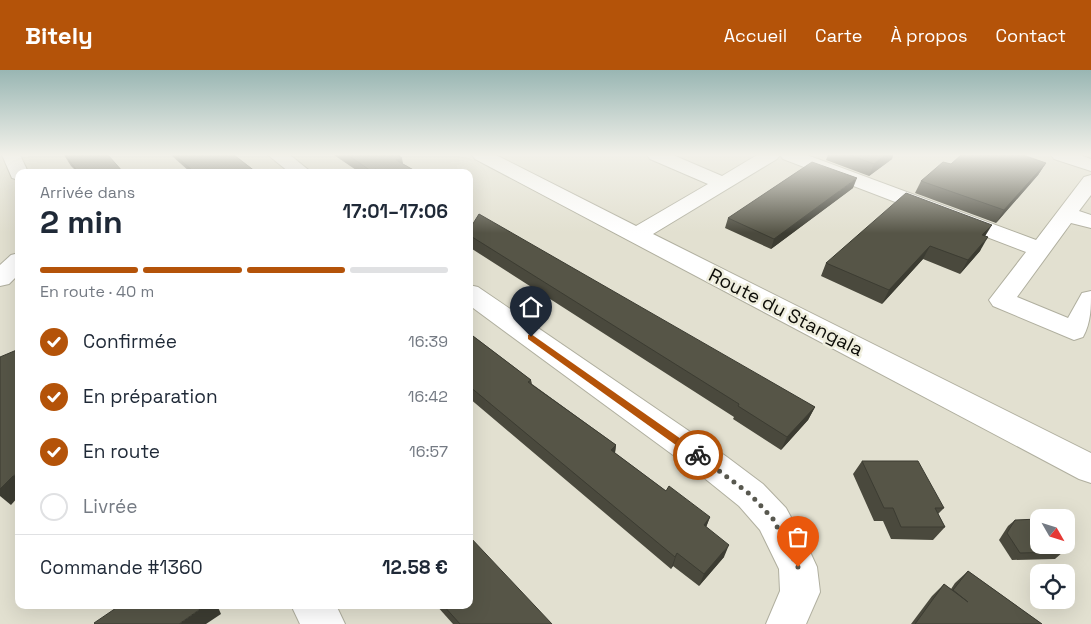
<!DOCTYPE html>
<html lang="fr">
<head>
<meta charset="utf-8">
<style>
  :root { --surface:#fff; --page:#f2f2f3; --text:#1f2937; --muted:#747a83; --line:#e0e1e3; --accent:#b45309 }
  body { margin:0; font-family:"Space Grotesk",sans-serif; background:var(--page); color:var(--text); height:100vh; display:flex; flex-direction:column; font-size:19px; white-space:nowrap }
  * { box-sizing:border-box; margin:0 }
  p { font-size:16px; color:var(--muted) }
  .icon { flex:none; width:28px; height:28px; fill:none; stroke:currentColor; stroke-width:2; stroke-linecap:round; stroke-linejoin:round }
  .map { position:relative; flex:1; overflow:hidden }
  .drawer { position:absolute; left:15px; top:99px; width:458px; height:440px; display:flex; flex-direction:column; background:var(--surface); border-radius:10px; box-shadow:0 5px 20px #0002 }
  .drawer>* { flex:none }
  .needle { width:32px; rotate:129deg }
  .buttons { position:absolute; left:1030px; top:439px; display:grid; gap:10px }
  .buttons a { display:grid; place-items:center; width:45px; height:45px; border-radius:10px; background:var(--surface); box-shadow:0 5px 20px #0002; font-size:25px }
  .pin { position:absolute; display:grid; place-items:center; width:42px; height:42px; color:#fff; margin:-51px -21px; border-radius:50% 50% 50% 0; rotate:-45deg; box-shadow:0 0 5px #0007 }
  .pin .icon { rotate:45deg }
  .courier { position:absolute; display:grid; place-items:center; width:50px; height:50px; margin:-25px; border:4px solid #b45309; border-radius:50%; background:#fff; color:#222; box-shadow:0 1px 6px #0007 }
  .summary em { font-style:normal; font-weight:600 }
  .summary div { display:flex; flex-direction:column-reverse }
  .summary { display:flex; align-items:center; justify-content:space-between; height:85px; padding:0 25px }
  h1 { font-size:32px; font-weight:600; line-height:38px }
  .bar { display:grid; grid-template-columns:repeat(4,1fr); gap:8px 5px; align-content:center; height:60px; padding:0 25px }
  .bar i { height:6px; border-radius:4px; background:var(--line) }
  .bar .active { background:var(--accent) }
  .bar p { grid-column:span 4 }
  .line { display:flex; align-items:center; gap:12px; padding:0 25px; border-top:1px solid var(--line) }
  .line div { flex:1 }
  ol { padding:0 25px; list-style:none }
  li { display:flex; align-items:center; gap:15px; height:55px }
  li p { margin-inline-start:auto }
  li .icon { padding:5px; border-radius:50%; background:var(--accent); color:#fff; stroke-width:4 }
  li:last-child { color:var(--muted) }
  li i { width:28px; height:28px; border:2px solid var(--line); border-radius:50% }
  header { display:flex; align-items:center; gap:30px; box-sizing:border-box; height:70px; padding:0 25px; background:var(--accent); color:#fff }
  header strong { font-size:24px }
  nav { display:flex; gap:28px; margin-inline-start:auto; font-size:18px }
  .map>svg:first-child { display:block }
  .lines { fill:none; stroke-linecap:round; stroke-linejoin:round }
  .street-casing { stroke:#b0af9f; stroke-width:2 }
  .street { fill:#fff; fill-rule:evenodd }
  .wall { fill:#4a493d }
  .shaded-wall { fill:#3c3c32 }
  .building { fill:#565547; stroke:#3c3c32 }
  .route { fill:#b45309 }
  .done { stroke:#58584f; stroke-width:5; stroke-dasharray:0 9 }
  .labels { text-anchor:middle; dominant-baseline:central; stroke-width:5; stroke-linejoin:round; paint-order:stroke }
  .street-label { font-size:19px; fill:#0e0e09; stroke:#efeedd }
</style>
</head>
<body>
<header>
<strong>Bitely</strong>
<nav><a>Accueil</a><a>Carte</a><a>À propos</a><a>Contact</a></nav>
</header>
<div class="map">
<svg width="1091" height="554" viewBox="0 0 1091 554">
  <rect width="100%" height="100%" fill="#e2e0d0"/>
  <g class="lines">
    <defs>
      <g id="street">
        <polygon points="2,85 20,85 28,102 19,102 19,110 12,108"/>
        <polygon points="268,85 290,85 311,102 289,102"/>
        <polygon points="472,85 496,85 636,156 708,114 650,89 647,85 673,85 722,106 757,85 780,85 777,89 653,164 1091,383 1091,413 1079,409 475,89"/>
        <path d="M780,85H807L1036,170L1084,107L1091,105V125L1079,141L1091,145V158L1071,153L1017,227L1068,248L1082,223L1091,221C1091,238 1091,252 1083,267L1074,270L993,236L989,230L1026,182L783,89Z"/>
        <polygon points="1051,85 1080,85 1091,89 1091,101 1054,89"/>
        <polygon points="19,183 19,204 9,214 0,216 0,195 11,185"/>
        <polygon points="469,215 478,217 727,387 763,414 786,438 811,484 817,497 820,522 806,554 766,554 780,521 779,499 760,460 739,436 703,407 469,235"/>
        <polygon points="291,535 336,535 345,554 300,554"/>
      </g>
    </defs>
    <use href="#street" class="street-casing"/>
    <use href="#street" class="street"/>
  </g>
  <g class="wall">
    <polygon points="64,85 123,102 77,102 71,96"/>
    <polygon points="171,85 234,85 256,102 190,102"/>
    <polygon points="334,85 400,85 403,94 417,102 359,102"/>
    <polygon points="828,85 893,85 892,89 869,106 826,90"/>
    <polygon points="1046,93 1038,105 996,153 915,123 921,111 951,94"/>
    <polygon points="853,118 771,179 725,158 728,148"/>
    <polygon points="469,132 471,145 471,157 815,337 808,350 781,380 733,349 734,347 469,177"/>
    <polygon points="985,166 980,181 960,204 923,189 882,234 821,206 826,193"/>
    <polygon points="469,263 531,310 532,314 616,375 615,383 666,421 710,447 706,457 724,487 699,516 673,496 671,499 469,328"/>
    <polygon points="862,391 944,438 938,444 945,457 933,470 891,469 883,451 874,451 853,404"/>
    <polygon points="1015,450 1063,482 1055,489 1012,490 999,470 1008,456"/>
    <polygon points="968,501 1042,554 911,554 932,526 944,514 951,519 955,513"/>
    <polygon points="436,535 469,535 552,554 453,554"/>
  </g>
  <g class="shaded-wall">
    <polygon points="396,85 400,85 400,89 402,88 404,100 398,102"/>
    <polygon points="885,85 893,85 892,89 869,106 874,94"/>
    <polygon points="1046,93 1038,105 996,153 1004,140"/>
    <polygon points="857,108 853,118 771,179 774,169"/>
    <polygon points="470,133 471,145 471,160 469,161"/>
    <polygon points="992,155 984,168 982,165"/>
    <polygon points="988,167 980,181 960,204 968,190"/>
    <polygon points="930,176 923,189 882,234 889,220"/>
    <polygon points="815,337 808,350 781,380 787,367"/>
    <polygon points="616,375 614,389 611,380"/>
    <polygon points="19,403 19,426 11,435 0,426 0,419 13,406"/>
    <polygon points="710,447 705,460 704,455"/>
    <polygon points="729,475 724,487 699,516 704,504"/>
    <polygon points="677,483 673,496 671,499 675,487"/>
    <polygon points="206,535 217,535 221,544 206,554 179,554"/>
  </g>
  <g class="building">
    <polygon points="65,85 108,85 123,102 78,102"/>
    <polygon points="175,85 234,85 256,102 194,102"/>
    <polygon points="348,85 397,85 402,88 396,90 417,102 373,102 376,99 371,101"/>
    <polygon points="850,85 885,85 874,94"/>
    <polygon points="961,85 1023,85 1046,93 1004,140 921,111 943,92 951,94"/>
    <polygon points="812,92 857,108 774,169 728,148"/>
    <polygon points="906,123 992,155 982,165 988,167 968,190 930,176 889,220 826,193"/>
    <polygon points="469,132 470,133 470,148 469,148"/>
    <polygon points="479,144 815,337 787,367 738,336 739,334 469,165 469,160"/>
    <polygon points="469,263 531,310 528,312 616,375 611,380 666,421 669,416 710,447 704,455 729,475 704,504 677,483 675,487 469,316"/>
    <polygon points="19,279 19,403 13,406 0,419 0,287"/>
    <polygon points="862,391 918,391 944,438 935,438 945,457 901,457 893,438 884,438"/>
    <polygon points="1039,449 1039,475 1058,475 1063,482 1020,483 1007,463 1015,450"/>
    <polygon points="469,466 552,554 460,554 443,535 469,535"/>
    <polygon points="968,501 1042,554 915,554 944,514 968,532 953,520"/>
    <polygon points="119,535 206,535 179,554 95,554 94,553 119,536"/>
  </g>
  <linearGradient id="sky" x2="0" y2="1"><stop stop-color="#99b6b3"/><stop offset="0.52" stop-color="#f2f1ea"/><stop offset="1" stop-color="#f2f1ea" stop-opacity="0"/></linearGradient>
  <rect width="1091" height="163" fill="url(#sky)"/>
  <polygon class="route" points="531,264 701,383 701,388 694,388 528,269 528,265"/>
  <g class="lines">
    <polyline class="done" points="698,385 751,425 773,449 798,497"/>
  </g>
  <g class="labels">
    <g class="street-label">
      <text transform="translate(786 242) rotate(27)">Route du Stangala</text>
    </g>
  </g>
</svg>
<div class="buttons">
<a><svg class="needle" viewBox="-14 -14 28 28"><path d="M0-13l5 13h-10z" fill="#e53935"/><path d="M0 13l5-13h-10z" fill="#747a83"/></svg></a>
<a><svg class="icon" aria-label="locate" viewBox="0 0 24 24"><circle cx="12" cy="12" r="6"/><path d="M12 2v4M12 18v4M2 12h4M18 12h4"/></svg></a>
</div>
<div class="pin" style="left:798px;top:497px;background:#ea580c"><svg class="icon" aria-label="bag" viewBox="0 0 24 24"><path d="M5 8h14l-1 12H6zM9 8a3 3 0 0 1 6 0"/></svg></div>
<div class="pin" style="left:531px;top:267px;background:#1f2937"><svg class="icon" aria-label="home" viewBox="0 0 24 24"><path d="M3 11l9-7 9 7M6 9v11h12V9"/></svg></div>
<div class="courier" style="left:698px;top:385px"><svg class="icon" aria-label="bike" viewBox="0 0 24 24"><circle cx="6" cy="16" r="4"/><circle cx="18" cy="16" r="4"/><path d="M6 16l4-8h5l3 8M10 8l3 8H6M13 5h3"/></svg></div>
<section class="drawer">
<div class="summary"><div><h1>2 min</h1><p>Arrivée dans</p></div><em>17:01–17:06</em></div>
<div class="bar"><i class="active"></i><i class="active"></i><i class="active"></i><i></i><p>En route · 40 m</p></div>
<ol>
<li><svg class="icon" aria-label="check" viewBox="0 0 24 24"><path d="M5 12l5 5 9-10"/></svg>Confirmée<p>16:39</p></li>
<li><svg class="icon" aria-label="check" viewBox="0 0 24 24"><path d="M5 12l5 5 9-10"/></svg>En préparation<p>16:42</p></li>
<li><svg class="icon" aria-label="check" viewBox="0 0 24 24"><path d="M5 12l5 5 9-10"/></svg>En route<p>16:57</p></li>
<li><i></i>Livrée</li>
</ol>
<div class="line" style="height:65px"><div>Commande #1360</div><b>12.58 €</b></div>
</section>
</div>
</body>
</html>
